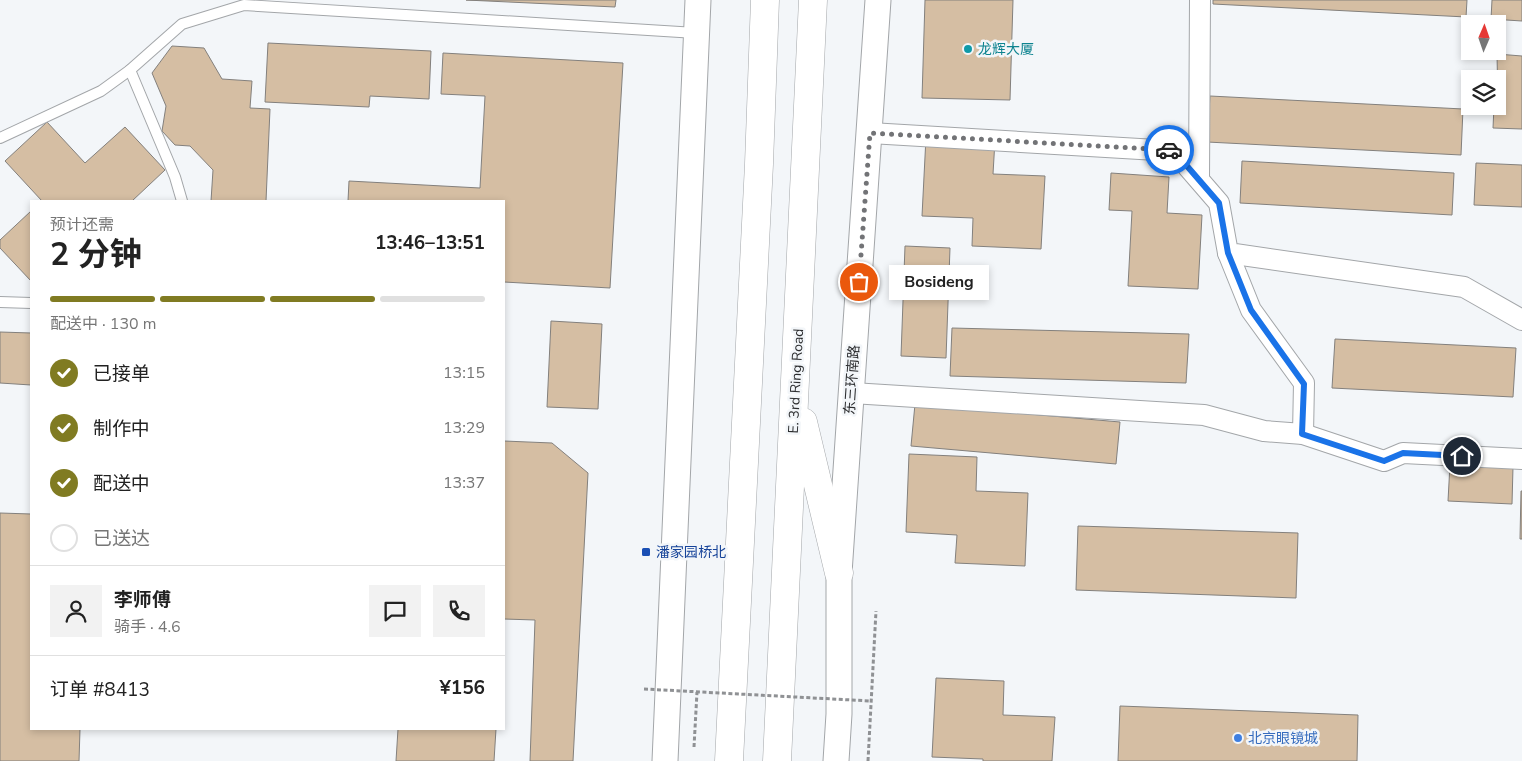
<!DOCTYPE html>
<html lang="zh">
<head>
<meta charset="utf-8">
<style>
  :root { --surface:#fff; --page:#f2f2f2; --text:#222; --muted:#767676; --line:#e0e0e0; --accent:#807b22 }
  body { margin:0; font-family:"Nunito Sans","Noto Sans SC",sans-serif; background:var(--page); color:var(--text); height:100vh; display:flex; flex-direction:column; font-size:19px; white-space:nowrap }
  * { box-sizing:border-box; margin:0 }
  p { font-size:16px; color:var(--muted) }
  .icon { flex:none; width:28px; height:28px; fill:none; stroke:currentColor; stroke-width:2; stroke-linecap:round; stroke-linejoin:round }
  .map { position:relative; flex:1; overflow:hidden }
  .panel { position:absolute; left:30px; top:200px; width:475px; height:530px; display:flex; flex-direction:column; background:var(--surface); border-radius:0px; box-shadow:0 2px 8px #0003 }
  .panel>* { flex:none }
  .needle { width:32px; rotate:2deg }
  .controls { position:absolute; left:1461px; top:15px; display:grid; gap:10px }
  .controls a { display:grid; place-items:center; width:45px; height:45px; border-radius:0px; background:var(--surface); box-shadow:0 2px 8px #0003; font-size:25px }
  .pin { position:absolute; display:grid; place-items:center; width:42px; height:42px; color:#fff; margin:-21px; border:2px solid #fff; border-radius:50%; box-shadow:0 1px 5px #0007 }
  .courier { position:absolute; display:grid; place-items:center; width:50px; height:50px; margin:-25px; border:4px solid #1a73e8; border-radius:50%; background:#fff; color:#222; box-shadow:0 1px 6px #0007 }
  .bubble { position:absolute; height:35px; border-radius:0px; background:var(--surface); box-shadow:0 2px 8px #0003; font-size:16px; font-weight:700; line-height:35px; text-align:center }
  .head em { font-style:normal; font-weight:700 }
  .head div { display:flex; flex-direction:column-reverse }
  .head { display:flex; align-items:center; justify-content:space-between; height:85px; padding:0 20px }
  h1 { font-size:32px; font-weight:700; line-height:38px }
  .bar { display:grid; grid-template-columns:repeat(4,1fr); gap:8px 5px; align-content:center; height:60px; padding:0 20px }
  .bar i { height:6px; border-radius:4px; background:var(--line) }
  .bar .on { background:var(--accent) }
  .bar p { grid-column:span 4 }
  .line { display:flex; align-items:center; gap:12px; padding:0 20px; border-top:1px solid var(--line) }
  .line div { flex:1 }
  .round { display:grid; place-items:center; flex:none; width:52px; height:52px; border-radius:0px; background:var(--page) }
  ol { padding:0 20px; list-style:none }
  li { display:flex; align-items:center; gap:15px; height:55px }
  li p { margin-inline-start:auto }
  li .icon { padding:5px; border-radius:50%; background:var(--accent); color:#fff; stroke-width:4 }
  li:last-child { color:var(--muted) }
  li i { width:28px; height:28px; border:2px solid var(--line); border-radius:50% }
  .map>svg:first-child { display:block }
  .building { fill:#d5bea3; stroke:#83807d }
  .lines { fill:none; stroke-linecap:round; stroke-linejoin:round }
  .service-casing { stroke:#a3a6a9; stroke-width:12 }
  .minor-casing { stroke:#a3a6a9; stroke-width:22 }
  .tertiary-casing { stroke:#a3a6a9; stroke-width:27 }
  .trunk-casing { stroke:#a3a6a9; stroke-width:29 }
  .path { stroke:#8f9194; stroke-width:3; stroke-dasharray:4 2.5; stroke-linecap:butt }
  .service { stroke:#fff; stroke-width:10 }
  .minor { stroke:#fff; stroke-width:20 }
  .tertiary { stroke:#fff; stroke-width:25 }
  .trunk { stroke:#fff; stroke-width:28 }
  .path-bridge { stroke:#8f9194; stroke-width:3; stroke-dasharray:4 2.5; stroke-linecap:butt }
  .done { stroke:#727376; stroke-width:5; stroke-dasharray:0 9 }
  .route { stroke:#1a73e8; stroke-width:6 }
  .culture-dot { fill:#0f9aa8; stroke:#f3f6f9; stroke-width:2 }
  .transit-dot { fill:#1a4fb4; stroke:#f3f6f9; stroke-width:2 }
  .shop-dot { fill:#3f7fe0; stroke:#f3f6f9; stroke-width:2 }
  .labels { text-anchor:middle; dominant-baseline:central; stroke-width:5; stroke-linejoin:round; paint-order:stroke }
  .culture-label { font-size:14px; fill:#0d838f; stroke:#f3f6f9; text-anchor:start }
  .street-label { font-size:14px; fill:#2c2d2f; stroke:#f3f6f9 }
  .transit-label { font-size:14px; fill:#164399; stroke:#f3f6f9; text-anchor:start }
  .shop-label { font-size:14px; fill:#366cbe; stroke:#f3f6f9; text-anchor:start }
</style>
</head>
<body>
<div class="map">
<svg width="1522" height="761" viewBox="0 0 1522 761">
  <rect width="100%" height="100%" fill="#f3f6f9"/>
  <g class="building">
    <polygon points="466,0 616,0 615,7"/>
    <polygon points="925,0 1013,0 1010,100 922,98"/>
    <polygon points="1213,0 1467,0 1466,17 1213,4"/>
    <polygon points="1492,0 1522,0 1522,21 1491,19"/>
    <polygon points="268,43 431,51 429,99 370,96 369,107 265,102"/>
    <polygon points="172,46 204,48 222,79 252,81 250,108 270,109 266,201 211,201 213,170 190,146 175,145 162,131 166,106 152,73"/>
    <polygon points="443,53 623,63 610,288 504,282 504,201 348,201 349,181 480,188 485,96 441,94"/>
    <polygon points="1497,54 1522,56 1522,129 1493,128 1494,106 1498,106"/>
    <polygon points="1210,96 1463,109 1461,155 1207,142"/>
    <polygon points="47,122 85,163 125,127 165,170 132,201 42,201 5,161"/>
    <polygon points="926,137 995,140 993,174 1045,176 1041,249 972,246 973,218 922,216"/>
    <polygon points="1242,161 1454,173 1452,215 1240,203"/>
    <polygon points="1476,163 1522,165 1522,207 1474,205"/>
    <polygon points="1111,173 1169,177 1167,213 1202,215 1198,289 1128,286 1132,211 1109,210"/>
    <polygon points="31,211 31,281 0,248 0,240"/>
    <polygon points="905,246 950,248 946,358 901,356"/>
    <polygon points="551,321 602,324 598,409 547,407"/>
    <polygon points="952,328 1189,334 1186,383 950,376"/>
    <polygon points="0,332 31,333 31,385 0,383"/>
    <polygon points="1335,339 1516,348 1513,397 1332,388"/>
    <polygon points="915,404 1120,422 1116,464 911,446"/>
    <polygon points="504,441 552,443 588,473 573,761 530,761 535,620 504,619"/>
    <polygon points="909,454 977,457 976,491 1028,493 1025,566 955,563 957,535 906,532"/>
    <polygon points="1450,464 1513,467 1512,504 1448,501"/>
    <polygon points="1521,491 1522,491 1522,539 1520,539"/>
    <polygon points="0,513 31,514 31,729 80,729 79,761 0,761"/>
    <polygon points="1078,526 1298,533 1296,598 1076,590"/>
    <polygon points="936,678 1004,681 1003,715 1055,717 1052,761 983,761 983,759 932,757"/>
    <polygon points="1120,706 1358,715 1357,761 1118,761"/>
    <polygon points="398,729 496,729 494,761 396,761"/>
  </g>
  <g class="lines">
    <defs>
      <g id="service">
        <polyline points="130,70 175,177 182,201"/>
        <polyline points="0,138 101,91 130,70 182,24 244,5 696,33"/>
        <polyline points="0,302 31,303"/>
      </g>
      <g id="minor">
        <polyline points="870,133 1174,151 1219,203 1228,253 1464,287 1522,320"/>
        <polyline points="1199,179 1200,0"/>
        <polyline points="1228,253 1251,310 1304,383 1303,434"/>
        <polyline points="852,393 1204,415 1264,431 1303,434 1384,461 1403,453 1522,459"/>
      </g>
      <g id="tertiary">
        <polyline points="665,761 698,0"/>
        <polyline points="836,761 839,714 839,573 878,0"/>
      </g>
      <g id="trunk">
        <polyline points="803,422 839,573"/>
        <polyline points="729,761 759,164 765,0"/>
        <polyline points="777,761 813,0"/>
      </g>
    </defs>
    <use href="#service" class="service-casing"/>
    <use href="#minor" class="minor-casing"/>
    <use href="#tertiary" class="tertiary-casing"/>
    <use href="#trunk" class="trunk-casing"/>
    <g class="path">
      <polyline points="694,747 697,692"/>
      <polyline points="868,761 876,611"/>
    </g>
    <use href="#service" class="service"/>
    <use href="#minor" class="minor"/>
    <use href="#tertiary" class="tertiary"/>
    <use href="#trunk" class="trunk"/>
    <polyline class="path-bridge" points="644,689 871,701"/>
  </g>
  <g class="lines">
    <polyline class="done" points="859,282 870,133 1169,150"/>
    <polyline class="route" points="1169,150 1174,151 1219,203 1228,253 1251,310 1304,384 1302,434 1384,461 1403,453 1462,456"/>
  </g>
  <circle class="culture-dot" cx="968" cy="49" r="5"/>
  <rect class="transit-dot" x="641" y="547" width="10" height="10" rx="2.5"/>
  <circle class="shop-dot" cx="1238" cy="738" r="5"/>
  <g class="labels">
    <g class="culture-label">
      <text x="978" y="49">龙辉大厦</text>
    </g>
    <g class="street-label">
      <text transform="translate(852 380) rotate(-86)">东三环南路</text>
      <text transform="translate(796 381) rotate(-87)">E. 3rd Ring Road</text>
    </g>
    <g class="transit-label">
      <text x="656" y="552">潘家园桥北</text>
    </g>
    <g class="shop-label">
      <text x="1248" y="738">北京眼镜城</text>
    </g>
  </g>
</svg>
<div class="controls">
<a><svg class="needle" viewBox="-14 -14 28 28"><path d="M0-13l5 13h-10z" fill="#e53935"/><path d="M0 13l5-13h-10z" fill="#767676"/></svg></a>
<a><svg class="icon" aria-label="layers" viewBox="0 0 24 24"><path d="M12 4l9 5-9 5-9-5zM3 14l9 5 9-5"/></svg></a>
</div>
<div class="pin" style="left:859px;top:282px;background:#ea580c"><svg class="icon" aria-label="bag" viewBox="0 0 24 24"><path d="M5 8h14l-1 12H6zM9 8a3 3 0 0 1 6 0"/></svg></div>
<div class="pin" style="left:1462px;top:456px;background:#1f2937"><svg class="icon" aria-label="home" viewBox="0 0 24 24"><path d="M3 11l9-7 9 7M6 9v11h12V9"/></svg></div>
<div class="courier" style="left:1169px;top:150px"><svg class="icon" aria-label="car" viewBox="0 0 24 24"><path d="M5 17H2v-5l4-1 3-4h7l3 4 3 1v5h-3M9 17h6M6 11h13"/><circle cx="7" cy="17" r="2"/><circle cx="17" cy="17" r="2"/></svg></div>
<div class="bubble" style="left:889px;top:265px;width:100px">Bosideng</div>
<section class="panel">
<div class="head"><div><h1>2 分钟</h1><p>预计还需</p></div><em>13:46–13:51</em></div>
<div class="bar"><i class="on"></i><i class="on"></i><i class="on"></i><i></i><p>配送中 · 130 m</p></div>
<ol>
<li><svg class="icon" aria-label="check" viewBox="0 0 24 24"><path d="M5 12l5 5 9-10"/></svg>已接单<p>13:15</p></li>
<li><svg class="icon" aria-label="check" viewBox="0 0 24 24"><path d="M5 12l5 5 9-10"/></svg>制作中<p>13:29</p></li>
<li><svg class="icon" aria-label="check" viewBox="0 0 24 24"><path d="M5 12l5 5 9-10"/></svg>配送中<p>13:37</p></li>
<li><i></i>已送达</li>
</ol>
<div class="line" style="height:90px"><a class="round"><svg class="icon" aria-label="person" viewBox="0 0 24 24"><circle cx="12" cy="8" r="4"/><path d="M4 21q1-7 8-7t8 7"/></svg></a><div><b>李师傅</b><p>骑手 · 4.6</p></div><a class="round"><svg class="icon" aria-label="chat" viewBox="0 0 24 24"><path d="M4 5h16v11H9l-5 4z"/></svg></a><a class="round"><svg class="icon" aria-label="phone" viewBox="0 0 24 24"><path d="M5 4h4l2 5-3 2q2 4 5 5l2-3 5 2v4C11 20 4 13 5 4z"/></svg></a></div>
<div class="line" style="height:65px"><div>订单 #8413</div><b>¥156</b></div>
</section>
</div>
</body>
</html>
